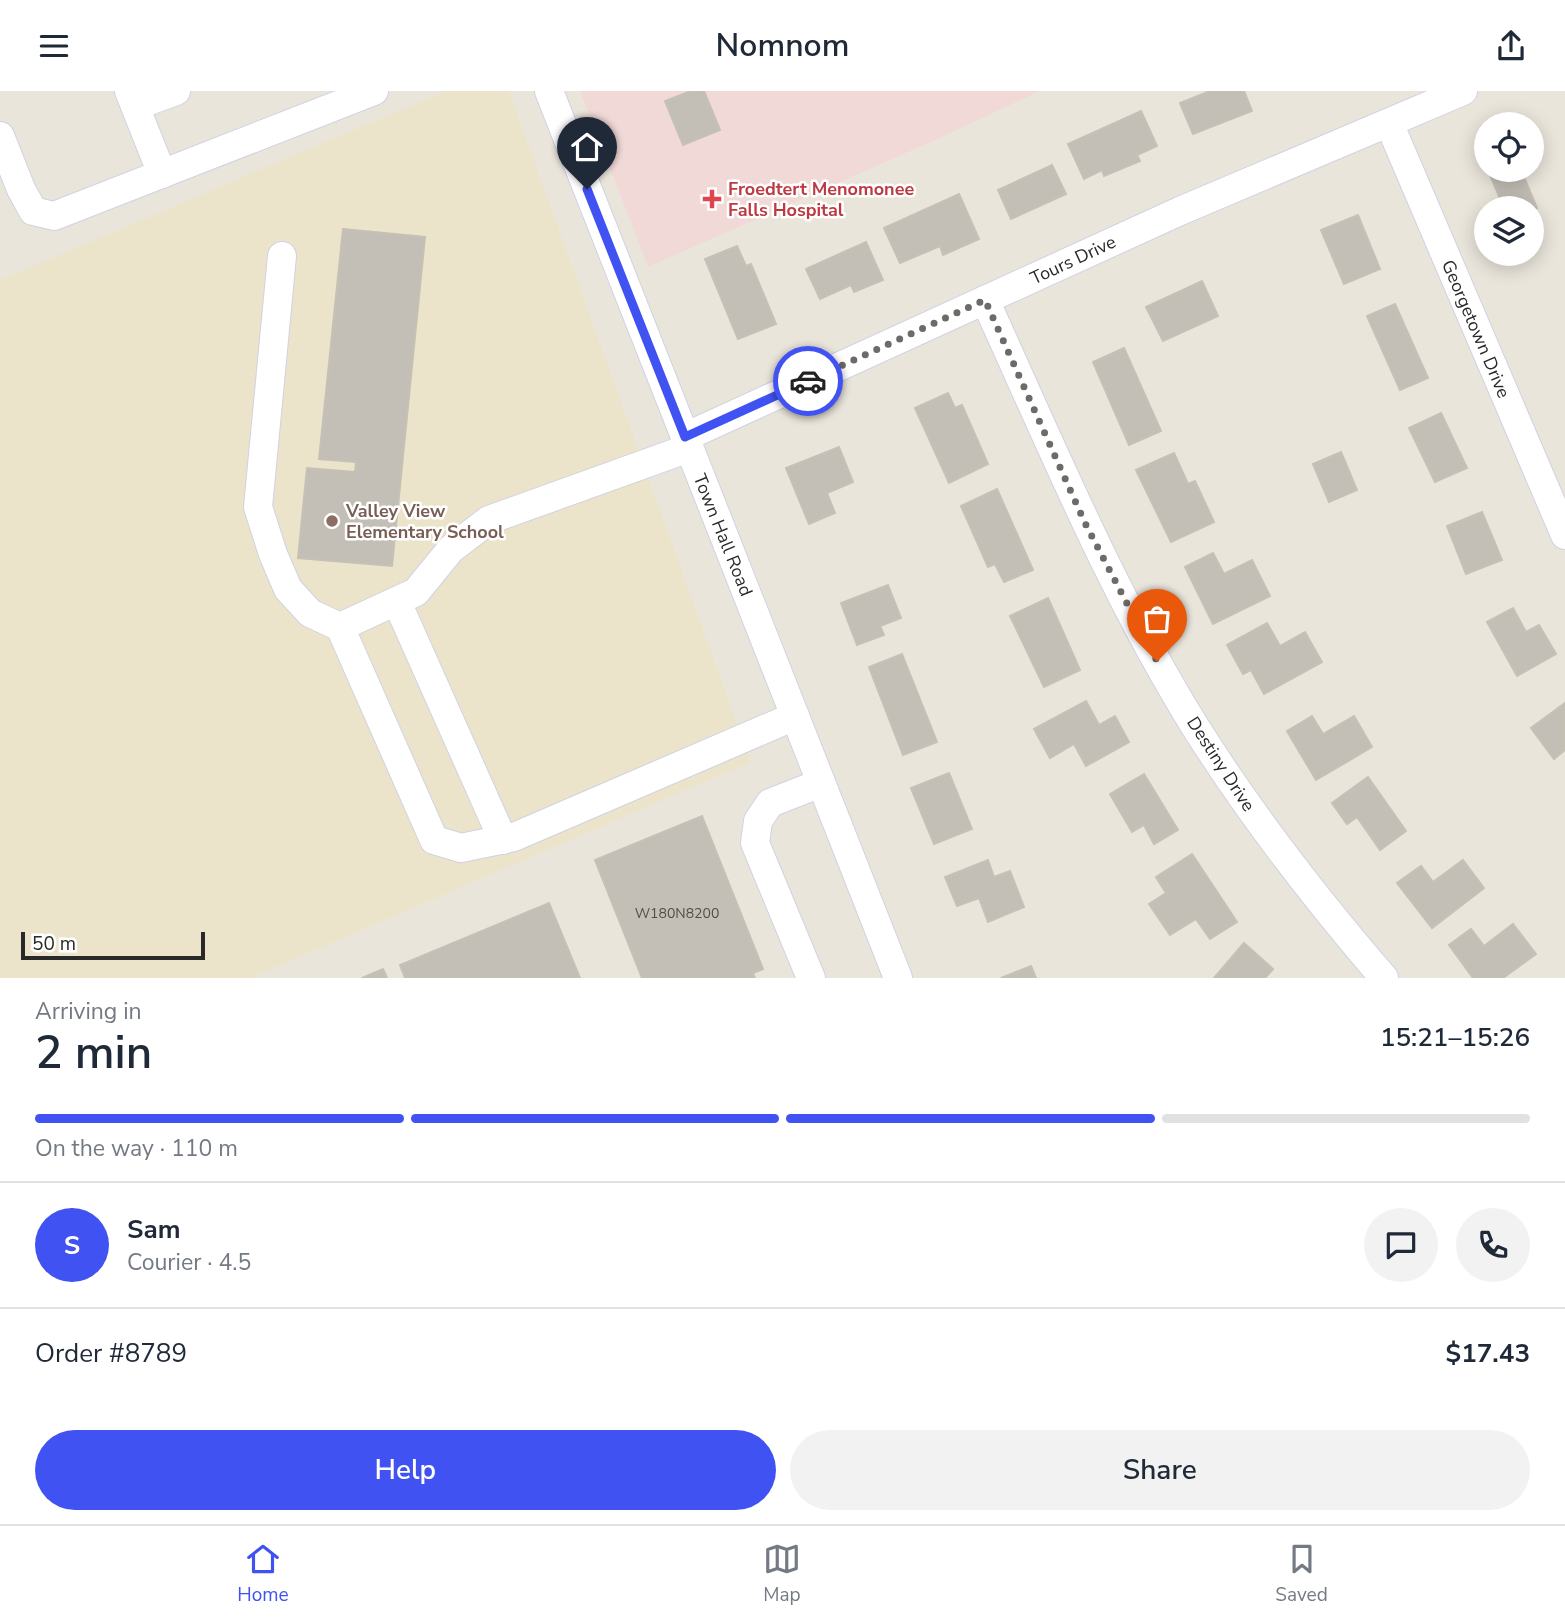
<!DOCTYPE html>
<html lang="en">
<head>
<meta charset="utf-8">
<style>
  :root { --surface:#fff; --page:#f2f2f3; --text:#1f2937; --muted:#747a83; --line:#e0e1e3; --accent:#4052f2 }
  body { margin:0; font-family:"Nunito Sans",sans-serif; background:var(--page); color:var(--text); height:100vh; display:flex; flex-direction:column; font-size:26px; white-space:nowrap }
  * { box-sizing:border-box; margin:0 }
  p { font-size:23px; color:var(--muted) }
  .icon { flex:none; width:38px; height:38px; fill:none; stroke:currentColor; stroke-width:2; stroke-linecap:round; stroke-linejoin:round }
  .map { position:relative; height:887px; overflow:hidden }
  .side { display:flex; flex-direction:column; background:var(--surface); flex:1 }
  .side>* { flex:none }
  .fabs { position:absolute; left:1474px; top:21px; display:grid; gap:14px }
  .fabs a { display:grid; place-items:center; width:70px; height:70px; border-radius:50%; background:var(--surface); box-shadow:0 4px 18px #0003; font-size:35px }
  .scale { position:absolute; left:21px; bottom:18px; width:184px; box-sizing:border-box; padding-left:7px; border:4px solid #292929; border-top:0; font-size:19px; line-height:24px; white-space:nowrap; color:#292929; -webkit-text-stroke:5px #fff; paint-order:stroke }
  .pin { position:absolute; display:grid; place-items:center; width:60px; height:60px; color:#fff; margin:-72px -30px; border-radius:50% 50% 50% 0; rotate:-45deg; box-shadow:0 0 7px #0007 }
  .pin .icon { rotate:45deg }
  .courier { position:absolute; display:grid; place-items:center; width:70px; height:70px; margin:-35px; border:5px solid #4052f2; border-radius:50%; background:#fff; color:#222; box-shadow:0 2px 9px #0007 }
  .overview em { font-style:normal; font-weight:600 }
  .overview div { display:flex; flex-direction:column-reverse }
  .overview { display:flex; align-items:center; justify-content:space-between; height:119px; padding:0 35px }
  h1 { font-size:46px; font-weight:600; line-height:52px }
  .bar { display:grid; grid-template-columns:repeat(4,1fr); gap:10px 7px; align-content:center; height:84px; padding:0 35px }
  .bar i { height:9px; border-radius:5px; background:var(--line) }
  .bar .active { background:var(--accent) }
  .bar p { grid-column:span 4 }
  .line { display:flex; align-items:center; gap:18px; padding:0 35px; border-top:2px solid var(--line) }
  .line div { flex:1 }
  .round { display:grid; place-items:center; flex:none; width:74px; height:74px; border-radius:37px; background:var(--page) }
  .button { display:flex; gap:14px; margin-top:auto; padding:14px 35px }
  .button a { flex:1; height:80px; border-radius:42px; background:var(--accent); color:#fff; font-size:28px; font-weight:600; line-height:80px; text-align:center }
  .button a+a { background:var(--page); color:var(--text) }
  header { display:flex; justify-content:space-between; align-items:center; height:91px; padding:0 35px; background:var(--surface); font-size:32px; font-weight:600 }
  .dock { display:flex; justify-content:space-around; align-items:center; height:98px; border-top:2px solid var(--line); background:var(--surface); font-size:19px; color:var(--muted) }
  .dock a { display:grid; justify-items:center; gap:4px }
  .dock .active { color:var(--accent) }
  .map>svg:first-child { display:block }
  .education { fill:#ece4ca }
  .medical { fill:#f1d9d8 }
  .building { fill:#c3bfb6; stroke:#c5c1b5; stroke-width:2 }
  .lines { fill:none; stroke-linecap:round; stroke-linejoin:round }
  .minor-casing { stroke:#d0d2e1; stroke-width:30 }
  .minor { stroke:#fff; stroke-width:28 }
  .done { stroke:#6d6b67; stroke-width:7; stroke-dasharray:0 12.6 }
  .route { stroke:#4052f2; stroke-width:9 }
  .health-dot { fill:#e0444e; stroke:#fff; stroke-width:2.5 }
  .education-dot { fill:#8d6e63; stroke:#fff; stroke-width:2.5 }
  .labels { text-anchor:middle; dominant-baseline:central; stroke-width:5; stroke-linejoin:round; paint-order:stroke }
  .number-label { font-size:14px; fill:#504e4c }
  .health-label { font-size:18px; font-weight:bold; fill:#be3a42; stroke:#fff; text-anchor:start }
  .street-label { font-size:18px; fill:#292929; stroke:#fff }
  .education-label { font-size:18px; font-weight:bold; fill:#785e54; stroke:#fff; text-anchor:start }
</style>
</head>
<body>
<header><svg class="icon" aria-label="menu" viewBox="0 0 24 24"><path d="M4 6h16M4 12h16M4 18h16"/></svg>Nomnom<svg class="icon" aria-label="share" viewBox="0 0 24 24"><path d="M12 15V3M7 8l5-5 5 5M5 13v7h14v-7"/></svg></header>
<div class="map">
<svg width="1565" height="887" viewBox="0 0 1565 887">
  <rect width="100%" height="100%" fill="#eae5db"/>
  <polygon class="education" points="446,0 509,0 751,671 251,887 0,887 0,189"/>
  <polygon class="medical" points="580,0 1040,0 942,46 648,176"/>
  <g class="building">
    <polygon points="691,0 704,0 720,39 683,54 665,10"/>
    <polygon points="1210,0 1244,0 1252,20 1193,43 1180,12"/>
    <polygon points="1141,20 1157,55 1137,64 1140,70 1104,85 1102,79 1084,88 1068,53"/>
    <polygon points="1052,74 1066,103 1011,128 998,99"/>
    <polygon points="1488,79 1521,79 1537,117 1531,120 1531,117 1504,117"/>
    <polygon points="959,103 979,148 943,164 940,155 900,172 884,137"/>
    <polygon points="1358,124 1380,178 1344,193 1321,139"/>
    <polygon points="343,138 425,146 392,475 298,467 307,377 355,381 356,371 319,368"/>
    <polygon points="866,151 883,189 854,201 851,194 820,208 806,178"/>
    <polygon points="737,155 746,175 751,173 776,233 738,248 705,168"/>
    <polygon points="1202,190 1218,225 1163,250 1146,216"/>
    <polygon points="1395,213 1428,287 1400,299 1367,225"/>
    <polygon points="1124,257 1161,340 1129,354 1093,271"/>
    <polygon points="948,302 955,317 962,314 988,373 949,392 915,317"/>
    <polygon points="1441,322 1467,377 1435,391 1409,337"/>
    <polygon points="839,356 853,391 827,402 835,422 809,433 786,377"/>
    <polygon points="1341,361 1357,399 1329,411 1313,373"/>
    <polygon points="1174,362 1188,393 1195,390 1214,431 1171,451 1136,379"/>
    <polygon points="997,398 1033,479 1004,491 995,473 988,476 961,415"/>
    <polygon points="1482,421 1502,469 1466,483 1447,435"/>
    <polygon points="1213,462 1224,483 1252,469 1270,505 1213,533 1185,476"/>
    <polygon points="888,494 901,527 880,535 884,544 857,554 841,512"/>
    <polygon points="1048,507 1080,579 1044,596 1010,525"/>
    <polygon points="1513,517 1526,541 1539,534 1556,563 1517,585 1487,531"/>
    <polygon points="1267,532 1280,555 1305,541 1322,571 1264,603 1251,579 1243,583 1227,554"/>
    <polygon points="902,563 937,651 903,664 869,576"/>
    <polygon points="1086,610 1099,634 1115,625 1129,651 1086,675 1074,653 1050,667 1034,638"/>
    <polygon points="1565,612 1565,659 1554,668 1531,637"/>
    <polygon points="1312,625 1323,643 1354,625 1372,656 1316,689 1287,640"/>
    <polygon points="949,682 972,738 934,753 911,697"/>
    <polygon points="1144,683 1178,739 1154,753 1144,734 1132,741 1110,703"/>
    <polygon points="1368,686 1406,740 1380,759 1357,726 1347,733 1332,712"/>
    <polygon points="702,725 763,878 753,882 755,887 642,887 595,769"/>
    <polygon points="1192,763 1237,831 1210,848 1196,828 1170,844 1149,813 1166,802 1156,786"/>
    <polygon points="988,769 994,786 1010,780 1024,816 988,831 979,807 957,815 945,786"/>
    <polygon points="1463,769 1484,797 1432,837 1397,792 1421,775 1433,791"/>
    <polygon points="549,812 580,887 405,887 400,874"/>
    <polygon points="1513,833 1536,863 1503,887 1473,887 1449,854 1471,838 1484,855"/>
    <polygon points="1244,852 1273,878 1265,887 1214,887"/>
    <polygon points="1031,875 1036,887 1001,887"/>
    <polygon points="383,878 387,887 362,887"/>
  </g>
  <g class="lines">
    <defs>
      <g id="minor">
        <polyline points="129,0 162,83"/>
        <polyline points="549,0 898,887"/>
        <polyline points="135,15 176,0"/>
        <polyline points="1389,32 1565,444"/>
        <polyline points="0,45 21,98 33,120 54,125 374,0"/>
        <polyline points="282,165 258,416 273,463 288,498 310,522 340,536"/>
        <path d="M985,209C1051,354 1112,502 1196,637C1252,726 1316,808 1384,887"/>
        <polyline points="685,346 1180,120 1463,0"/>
        <polyline points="689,357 489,429 451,458 416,501 340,536 434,749 461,757 514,746 795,625"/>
        <polyline points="397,511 503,749"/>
        <polyline points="811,887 755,752 758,730 770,712 821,692"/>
      </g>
    </defs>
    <use href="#minor" class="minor-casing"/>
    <use href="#minor" class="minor"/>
  </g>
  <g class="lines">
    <polyline class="done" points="808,290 985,209 1085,432 1157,570"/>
    <polyline class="route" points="587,98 685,346 808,290"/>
  </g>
  <path class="health-dot" d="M708.5 97.5h7v7h7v7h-7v7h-7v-7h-7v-7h7z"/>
  <circle class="education-dot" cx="332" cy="430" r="7"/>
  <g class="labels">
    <g class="number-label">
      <text x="677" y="822">W180N8200</text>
    </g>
    <g class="health-label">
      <text x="728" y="98">Froedtert Menomonee<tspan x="728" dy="21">Falls Hospital</tspan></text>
    </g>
    <g class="street-label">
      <text transform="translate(1073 169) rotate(-25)">Tours Drive</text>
      <text transform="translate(1476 238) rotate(67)">Georgetown Drive</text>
      <text transform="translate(723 444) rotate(68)">Town Hall Road</text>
      <text transform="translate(1221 673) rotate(57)">Destiny Drive</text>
    </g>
    <g class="education-label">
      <text x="346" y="420">Valley View<tspan x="346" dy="21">Elementary School</tspan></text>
    </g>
  </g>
</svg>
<div class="fabs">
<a><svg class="icon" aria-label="locate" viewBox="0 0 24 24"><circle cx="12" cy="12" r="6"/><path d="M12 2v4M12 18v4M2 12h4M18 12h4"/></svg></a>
<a><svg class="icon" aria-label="layers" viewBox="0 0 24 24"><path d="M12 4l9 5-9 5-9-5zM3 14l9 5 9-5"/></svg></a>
</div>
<div class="scale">50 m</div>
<div class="pin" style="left:1157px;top:570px;background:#ea580c"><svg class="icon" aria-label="bag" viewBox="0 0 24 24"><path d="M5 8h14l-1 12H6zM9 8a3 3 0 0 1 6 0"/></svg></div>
<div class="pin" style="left:587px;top:98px;background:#1f2937"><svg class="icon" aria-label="home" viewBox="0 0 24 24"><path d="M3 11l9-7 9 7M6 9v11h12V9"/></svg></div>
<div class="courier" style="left:808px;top:290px"><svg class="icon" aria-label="car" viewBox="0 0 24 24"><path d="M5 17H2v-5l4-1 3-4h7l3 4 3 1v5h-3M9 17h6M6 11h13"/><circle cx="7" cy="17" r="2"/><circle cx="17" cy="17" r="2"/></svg></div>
</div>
<section class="side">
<div class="overview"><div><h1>2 min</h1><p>Arriving in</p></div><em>15:21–15:26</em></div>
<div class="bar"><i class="active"></i><i class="active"></i><i class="active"></i><i></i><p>On the way · 110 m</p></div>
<div class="line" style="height:126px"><b class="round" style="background:var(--accent);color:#fff">S</b><div><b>Sam</b><p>Courier · 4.5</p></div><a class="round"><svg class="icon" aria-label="chat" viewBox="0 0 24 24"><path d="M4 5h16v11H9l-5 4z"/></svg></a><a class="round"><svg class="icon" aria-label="phone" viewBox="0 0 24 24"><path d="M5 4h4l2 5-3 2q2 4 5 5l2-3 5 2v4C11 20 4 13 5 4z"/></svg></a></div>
<div class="line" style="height:91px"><div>Order #8789</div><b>$17.43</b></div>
<div class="button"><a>Help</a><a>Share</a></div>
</section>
<nav class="dock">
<a class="active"><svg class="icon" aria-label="home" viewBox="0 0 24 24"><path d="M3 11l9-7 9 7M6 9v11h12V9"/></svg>Home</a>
<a><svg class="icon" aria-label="map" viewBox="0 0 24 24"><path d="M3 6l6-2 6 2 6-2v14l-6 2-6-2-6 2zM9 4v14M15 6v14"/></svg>Map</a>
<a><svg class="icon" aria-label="saved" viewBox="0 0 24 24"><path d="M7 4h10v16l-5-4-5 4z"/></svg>Saved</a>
</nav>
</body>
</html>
